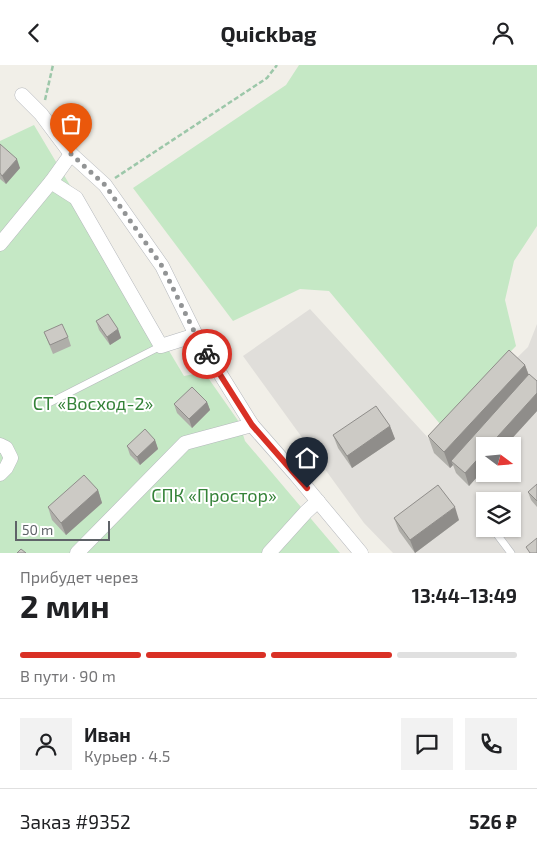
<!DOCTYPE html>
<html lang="ru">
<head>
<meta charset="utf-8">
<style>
  :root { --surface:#fff; --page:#f2f2f2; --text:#202124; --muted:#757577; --line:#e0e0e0; --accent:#d93025 }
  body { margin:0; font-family:"Exo 2",sans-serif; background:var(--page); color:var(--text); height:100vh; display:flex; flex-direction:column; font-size:19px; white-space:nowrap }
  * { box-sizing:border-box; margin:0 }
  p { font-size:16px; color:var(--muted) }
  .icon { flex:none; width:28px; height:28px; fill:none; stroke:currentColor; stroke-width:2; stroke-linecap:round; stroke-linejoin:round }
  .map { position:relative; height:488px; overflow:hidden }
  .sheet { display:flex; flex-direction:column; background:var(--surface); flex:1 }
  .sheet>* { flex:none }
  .needle { width:32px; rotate:106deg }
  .buttons { position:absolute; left:476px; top:372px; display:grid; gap:10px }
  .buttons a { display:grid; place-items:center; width:45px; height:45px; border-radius:0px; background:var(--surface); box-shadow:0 1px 4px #0004; font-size:25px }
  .scale { position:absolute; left:15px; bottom:12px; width:95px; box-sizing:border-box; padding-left:5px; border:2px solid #5f6368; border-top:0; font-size:14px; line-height:18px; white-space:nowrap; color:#5f6368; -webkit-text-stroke:4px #fff; paint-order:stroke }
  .pin { position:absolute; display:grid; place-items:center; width:42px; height:42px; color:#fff; margin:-51px -21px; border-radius:50% 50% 50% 0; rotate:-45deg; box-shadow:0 0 5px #0007 }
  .pin .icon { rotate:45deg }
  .courier { position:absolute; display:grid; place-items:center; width:50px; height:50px; margin:-25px; border:4px solid #d93025; border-radius:50%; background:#fff; color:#222; box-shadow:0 1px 6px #0007 }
  .summary em { font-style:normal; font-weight:700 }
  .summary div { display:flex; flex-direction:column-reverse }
  .summary { display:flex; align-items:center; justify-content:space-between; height:85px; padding:0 20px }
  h1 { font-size:32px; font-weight:700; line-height:38px }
  .bar { display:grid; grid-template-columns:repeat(4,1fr); gap:8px 5px; align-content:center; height:60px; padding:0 20px }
  .bar i { height:6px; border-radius:4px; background:var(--line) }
  .bar .selected { background:var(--accent) }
  .bar p { grid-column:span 4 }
  .line { display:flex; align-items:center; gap:12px; padding:0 20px; border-top:1px solid var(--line) }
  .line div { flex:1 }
  .round { display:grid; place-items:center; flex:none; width:52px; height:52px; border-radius:0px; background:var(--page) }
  header { display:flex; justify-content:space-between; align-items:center; height:65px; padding:0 20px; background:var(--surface); font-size:22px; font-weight:700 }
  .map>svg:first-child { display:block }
  .industrial { fill:#e0deda; fill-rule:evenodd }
  .green { fill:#c5e8c5 }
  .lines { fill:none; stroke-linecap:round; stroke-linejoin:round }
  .service-casing { stroke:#b5b8bc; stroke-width:8 }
  .minor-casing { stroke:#b5b8bc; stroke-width:15 }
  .path { stroke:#9cc7a9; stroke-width:2.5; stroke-dasharray:5 2.5; stroke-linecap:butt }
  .service { stroke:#fff; stroke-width:7 }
  .minor { stroke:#fff; stroke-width:14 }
  .wall { fill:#afaea9 }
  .shaded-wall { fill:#8f8d8a }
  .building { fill:#cccac5; stroke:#8f8d8a }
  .done { stroke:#929495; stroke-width:5; stroke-dasharray:0 9 }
  .route { stroke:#d93025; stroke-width:6 }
  .labels { text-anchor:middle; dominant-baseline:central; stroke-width:4; stroke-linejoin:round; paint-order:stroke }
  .park-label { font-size:18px; fill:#348238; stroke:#fff }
</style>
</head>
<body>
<header><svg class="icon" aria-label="back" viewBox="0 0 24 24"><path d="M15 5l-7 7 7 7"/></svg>Quickbag<svg class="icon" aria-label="person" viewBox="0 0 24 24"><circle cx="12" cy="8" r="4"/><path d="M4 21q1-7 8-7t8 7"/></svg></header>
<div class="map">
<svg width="537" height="488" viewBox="0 0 537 488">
  <rect width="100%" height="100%" fill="#f1efe8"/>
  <path class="industrial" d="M310,244L431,376L528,282L537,259V488H393L364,458L243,291ZM485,381H512V409H485ZM485,436H512V464H485Z"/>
  <g class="green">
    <polygon points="299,0 537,0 537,161 514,196 505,235 516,281 440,359 329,226 300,224 233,256 133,123 286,20"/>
    <polygon points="34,60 184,311 204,307 239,357 245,376 340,488 0,488 0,76"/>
  </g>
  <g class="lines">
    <defs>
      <g id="service">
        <polyline points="49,338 161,281"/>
        <polyline points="493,464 511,488"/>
      </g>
      <g id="minor">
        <polyline points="22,30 41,49 71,89 105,120 162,201 196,270 252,360 296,410 361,488"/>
        <polyline points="51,117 76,133 161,281 196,270"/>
        <polyline points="0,179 51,117 71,89"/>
        <polyline points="0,380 6,383 11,393 6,403 0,409"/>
        <polyline points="77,488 185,378 252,360"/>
        <polyline points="269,488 306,447 318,436"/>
      </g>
    </defs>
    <use href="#service" class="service-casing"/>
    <use href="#minor" class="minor-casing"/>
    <g class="path">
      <polyline points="45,35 53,0"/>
      <polyline points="115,113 267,13 277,0"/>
    </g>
    <use href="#service" class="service"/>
    <use href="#minor" class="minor"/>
  </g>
  <g class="wall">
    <polygon points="0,79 20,103 6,119 0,114"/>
    <polygon points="96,256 118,264 121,273 110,280 99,265"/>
    <polygon points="44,267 68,272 71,281 53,289"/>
    <polygon points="525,300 529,310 537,316 537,346 505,381 485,381 485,403 469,421 456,408 453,400 450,403 434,388 428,371"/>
    <polygon points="207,337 210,345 192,363 177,348 174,339"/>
    <polygon points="390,361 395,374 352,403 338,383 333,370"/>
    <polygon points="155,375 158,384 140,400 130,390 127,381"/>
    <polygon points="537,419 537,442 531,435 528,427"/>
    <polygon points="98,425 102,438 66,470 52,455 48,442"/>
    <polygon points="394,453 459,455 415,488 399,466"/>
  </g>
  <g class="shaded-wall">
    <polygon points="17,94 20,103 6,119 2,111"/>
    <polygon points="118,264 121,273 110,280 107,272"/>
    <polygon points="525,300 531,317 451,396 453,400 450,403 444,387"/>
    <polygon points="537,328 537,346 505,381 489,381"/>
    <polygon points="207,337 210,345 192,363 189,354"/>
    <polygon points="390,361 395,374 352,403 347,391"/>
    <polygon points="155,375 158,384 140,400 137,392"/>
    <polygon points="485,386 485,403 469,421 465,408"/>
    <polygon points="98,425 102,438 66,470 61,458"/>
    <polygon points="455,442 459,455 415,488 410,475"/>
  </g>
  <g class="building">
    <polygon points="0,79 17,94 2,111 0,108"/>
    <polygon points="108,249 118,264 107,272 96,256"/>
    <polygon points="62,259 68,272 50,280 44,267"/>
    <polygon points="509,285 525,300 444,387 428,371"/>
    <polygon points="529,309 537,316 537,328 489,381 485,381 485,386 465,408 451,396"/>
    <polygon points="192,322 207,337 189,354 174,339"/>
    <polygon points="376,341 390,361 347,391 333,370"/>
    <polygon points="145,364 155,375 137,392 127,381"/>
    <polygon points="84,410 98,425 61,458 48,442"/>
    <polygon points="537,419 537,436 528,427"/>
    <polygon points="438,420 455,442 410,475 394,453"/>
    <polygon points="537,473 537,488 530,488 526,482"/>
    <polygon points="21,484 26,488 17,488"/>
  </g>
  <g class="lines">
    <polyline class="done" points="71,89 105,120 162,201 196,270 207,289"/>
    <polyline class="route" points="207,289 252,360 307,423"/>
  </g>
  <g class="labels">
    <g class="park-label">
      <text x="93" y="338">СТ «Восход-2»</text>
      <text x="214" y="430">СПК «Простор»</text>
    </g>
  </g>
</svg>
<div class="buttons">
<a><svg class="needle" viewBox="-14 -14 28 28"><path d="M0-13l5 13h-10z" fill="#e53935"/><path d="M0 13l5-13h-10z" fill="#757577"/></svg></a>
<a><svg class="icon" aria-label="layers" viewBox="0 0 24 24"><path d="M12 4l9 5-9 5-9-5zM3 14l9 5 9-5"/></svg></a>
</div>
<div class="scale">50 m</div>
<div class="pin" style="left:71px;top:89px;background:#ea580c"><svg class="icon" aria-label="bag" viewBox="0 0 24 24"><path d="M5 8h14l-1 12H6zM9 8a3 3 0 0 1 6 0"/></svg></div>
<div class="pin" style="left:307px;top:423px;background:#1f2937"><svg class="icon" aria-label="home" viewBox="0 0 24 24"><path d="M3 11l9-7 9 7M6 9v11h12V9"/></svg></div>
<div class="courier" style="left:207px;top:289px"><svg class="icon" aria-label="bike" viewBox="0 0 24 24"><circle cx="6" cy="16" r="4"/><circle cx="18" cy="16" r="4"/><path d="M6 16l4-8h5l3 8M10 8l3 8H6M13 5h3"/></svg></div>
</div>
<section class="sheet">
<div class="summary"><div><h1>2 мин</h1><p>Прибудет через</p></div><em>13:44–13:49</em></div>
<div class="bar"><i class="selected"></i><i class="selected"></i><i class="selected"></i><i></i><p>В пути · 90 m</p></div>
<div class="line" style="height:90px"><a class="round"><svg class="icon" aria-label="person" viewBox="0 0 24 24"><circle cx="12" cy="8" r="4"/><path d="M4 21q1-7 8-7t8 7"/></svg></a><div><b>Иван</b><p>Курьер · 4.5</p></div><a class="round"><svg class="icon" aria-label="chat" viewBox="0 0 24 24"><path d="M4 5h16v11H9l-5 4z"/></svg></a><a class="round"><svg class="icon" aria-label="phone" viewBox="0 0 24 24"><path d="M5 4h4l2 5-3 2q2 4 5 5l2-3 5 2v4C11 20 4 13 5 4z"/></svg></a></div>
<div class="line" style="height:65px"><div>Заказ #9352</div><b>526 ₽</b></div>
</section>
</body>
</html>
